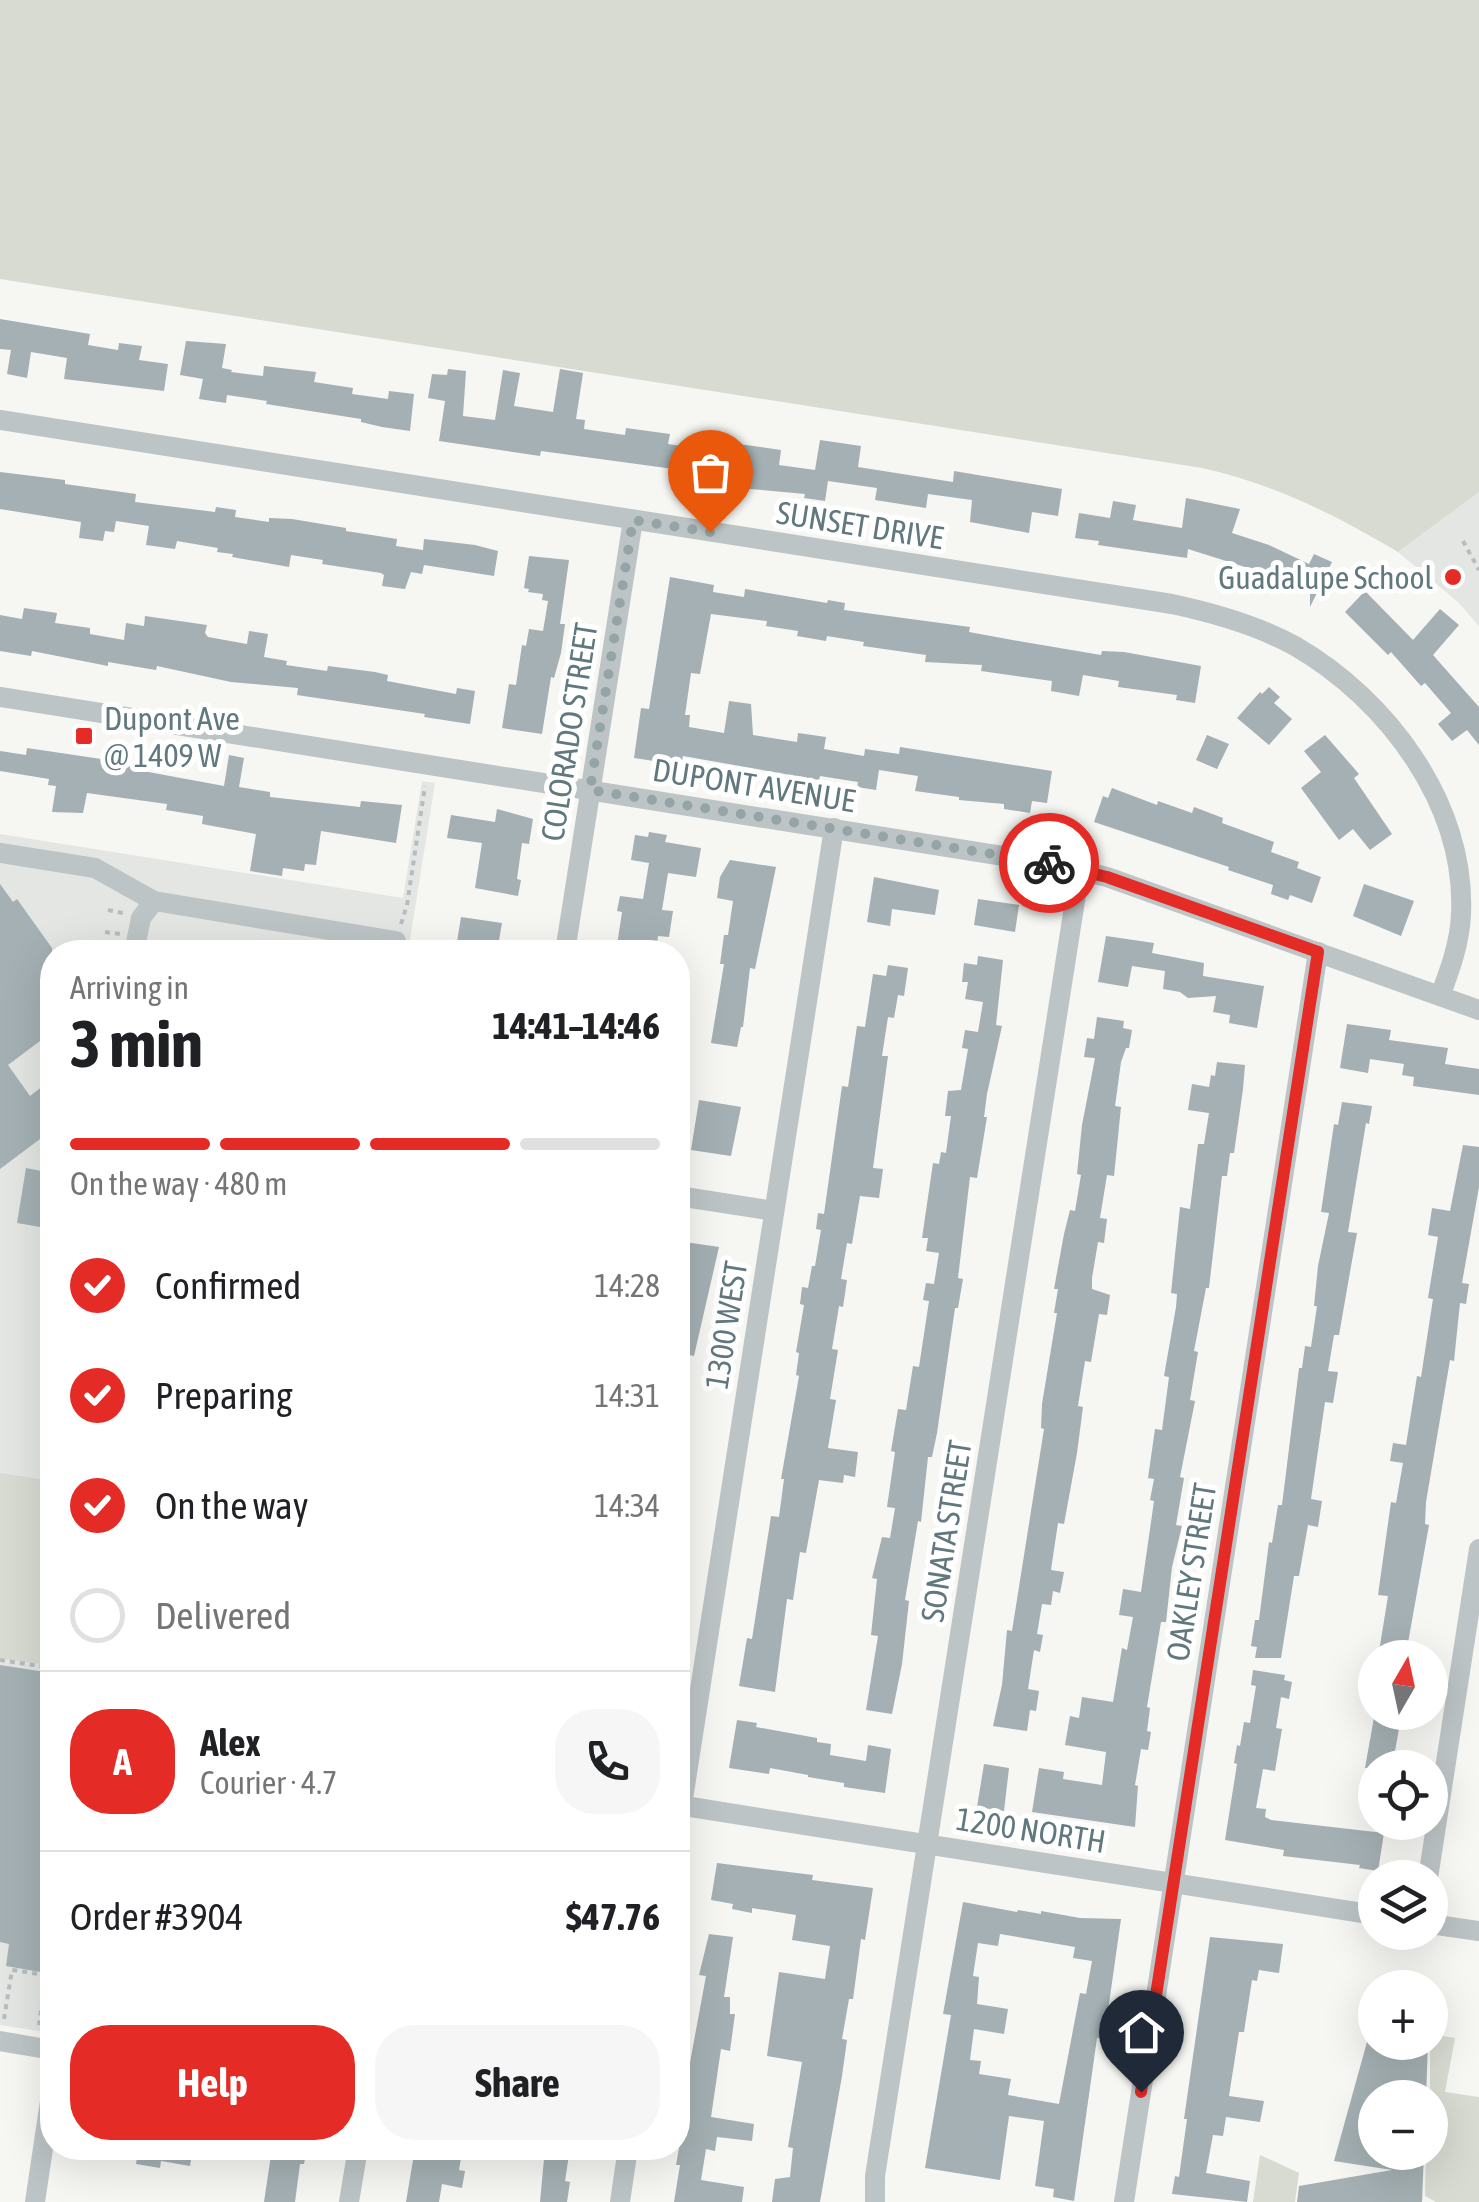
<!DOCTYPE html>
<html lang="en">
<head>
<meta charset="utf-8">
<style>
  :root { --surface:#fff; --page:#f6f6f6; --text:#202124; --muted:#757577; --line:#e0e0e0; --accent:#e42b25 }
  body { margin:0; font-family:"Asap Condensed",sans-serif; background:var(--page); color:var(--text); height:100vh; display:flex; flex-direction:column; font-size:38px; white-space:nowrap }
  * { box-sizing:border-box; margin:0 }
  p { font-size:32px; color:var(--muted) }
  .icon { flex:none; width:55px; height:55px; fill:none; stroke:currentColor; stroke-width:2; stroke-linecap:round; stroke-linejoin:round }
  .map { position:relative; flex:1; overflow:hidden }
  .sheet { position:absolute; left:40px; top:940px; width:650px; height:1220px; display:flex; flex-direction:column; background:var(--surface); border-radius:40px; box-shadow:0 10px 40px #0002 }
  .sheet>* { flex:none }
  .needle { width:65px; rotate:9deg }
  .buttons { position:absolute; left:1358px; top:1640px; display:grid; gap:20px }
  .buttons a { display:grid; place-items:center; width:90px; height:90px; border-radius:50%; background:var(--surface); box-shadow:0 10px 40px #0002; font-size:50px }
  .pin { position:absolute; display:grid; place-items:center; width:85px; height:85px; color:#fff; margin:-102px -42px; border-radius:50% 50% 50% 0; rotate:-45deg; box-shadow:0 0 10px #0007 }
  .pin .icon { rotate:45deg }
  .courier { position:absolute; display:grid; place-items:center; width:100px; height:100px; margin:-50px; border:8px solid #e42b25; border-radius:50%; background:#fff; color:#222; box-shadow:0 2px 12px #0007 }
  .summary em { font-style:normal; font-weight:700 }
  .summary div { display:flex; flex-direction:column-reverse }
  .summary { display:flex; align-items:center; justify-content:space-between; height:170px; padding:0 30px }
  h1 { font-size:65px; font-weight:700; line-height:75px }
  .bar { display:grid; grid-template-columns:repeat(4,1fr); gap:15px 10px; align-content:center; height:120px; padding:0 30px }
  .bar i { height:12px; border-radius:8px; background:var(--line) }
  .bar .active { background:var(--accent) }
  .bar p { grid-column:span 4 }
  .line { display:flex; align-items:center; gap:25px; padding:0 30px; border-top:2px solid var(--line) }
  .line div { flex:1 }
  .round { display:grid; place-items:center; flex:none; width:105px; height:105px; border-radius:40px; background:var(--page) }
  ol { padding:0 30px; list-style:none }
  li { display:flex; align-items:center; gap:30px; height:110px }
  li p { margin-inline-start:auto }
  li .icon { padding:10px; border-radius:50%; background:var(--accent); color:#fff; stroke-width:4 }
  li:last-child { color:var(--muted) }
  li i { width:55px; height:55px; border:5px solid var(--line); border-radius:50% }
  .cta { display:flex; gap:20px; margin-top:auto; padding:20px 30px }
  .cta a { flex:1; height:115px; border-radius:40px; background:var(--accent); color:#fff; font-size:40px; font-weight:700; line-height:115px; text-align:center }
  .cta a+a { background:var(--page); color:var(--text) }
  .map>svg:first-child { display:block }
  .built { fill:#e4e6e4 }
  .green { fill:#d7dbd2 }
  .building { fill:#a4b0b3; fill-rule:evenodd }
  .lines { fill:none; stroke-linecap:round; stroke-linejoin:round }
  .path { stroke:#b7bcbe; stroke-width:4; stroke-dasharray:5 5; stroke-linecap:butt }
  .minor { stroke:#bdc4c6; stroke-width:20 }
  .done { stroke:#95a4a7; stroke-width:10; stroke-dasharray:0 18 }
  .route { stroke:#e42b25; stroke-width:12 }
  .poi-dot { fill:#e42b25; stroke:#fff; stroke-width:4 }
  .labels { text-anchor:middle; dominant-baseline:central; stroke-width:10; stroke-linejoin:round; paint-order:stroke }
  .street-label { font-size:32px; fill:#61787e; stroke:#fff }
  .poi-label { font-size:32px; fill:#61787e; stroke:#fff; text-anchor:end }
</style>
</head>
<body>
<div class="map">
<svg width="1479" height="2202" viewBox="0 0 1479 2202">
  <rect width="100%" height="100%" fill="#f6f6f3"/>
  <g class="built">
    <polygon points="1479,492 1479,626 1458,602 1398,552"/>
    <polygon points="422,781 435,783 408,952 52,952 52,2033 0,2025 0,834 403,898"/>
  </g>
  <g class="green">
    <path d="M0,0H1479V492L1398,552C1336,515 1274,484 1202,468L0,279Z"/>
    <polygon points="0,1473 52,1481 52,1666 0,1658"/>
    <polygon points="1430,2034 1455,2038 1445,2092 1479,2097 1479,2202 1436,2202 1425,2196 1426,2153 1430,2152"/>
    <polygon points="1260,2155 1299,2173 1295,2202 1253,2202"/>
  </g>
  <g class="building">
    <polygon points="0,319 90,334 88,345 118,350 119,343 142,346 139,360 168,364 164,391 64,379 67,358 31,352 27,378 7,374 11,350 0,349"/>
    <polygon points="186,341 226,344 222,368 232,370 231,372 263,376 264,366 316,372 314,382 353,388 352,394 388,399 389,391 414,394 410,431 382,427 361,422 361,419 266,404 267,401 227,395 226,403 199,399 203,379 180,375"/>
    <polygon points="448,369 466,371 463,416 495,420 503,370 520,373 514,406 553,412 560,369 583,373 576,419 585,420 584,429 625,435 626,428 670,434 668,444 723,452 724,442 781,450 779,465 815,470 820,440 861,446 858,467 953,482 954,471 1062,489 1058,516 1032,512 1029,533 970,522 972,500 928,494 926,508 875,500 877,488 828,481 825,501 804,498 805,494 740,488 740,483 680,474 681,470 541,451 540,456 439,441 445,401 428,398 432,374 447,375"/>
    <polygon points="0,472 65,480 65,484 136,494 135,502 215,512 216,507 236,510 235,517 269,522 269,518 292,519 346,528 346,531 397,539 396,546 423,550 424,539 475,545 498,551 494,576 424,565 422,574 411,572 405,589 382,586 384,575 381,573 322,564 323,560 291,555 289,567 232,557 233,554 217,552 218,548 177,541 175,549 146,545 149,526 116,521 114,532 105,531 103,541 79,538 81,522 0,509"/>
    <polygon points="1186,498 1240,509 1232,533 1269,545 1309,564 1314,554 1332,562 1310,607 1310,592 1262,569 1261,572 1188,549 1187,558 1098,545 1099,541 1075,538 1079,513 1110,518 1113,501 1136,505 1133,520 1182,528"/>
    <polygon points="529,556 569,560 560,624 565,624 561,653 554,678 551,677 542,734 502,728 509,684 516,685 522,645 526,646 529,629 543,631 548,601 542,600 543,594 528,592 529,589 524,588"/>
    <polygon points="670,577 714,585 713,592 744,597 745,589 827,603 828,600 845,603 844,610 970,627 969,632 1024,642 1101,655 1102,651 1124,652 1201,666 1195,703 1176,700 1177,695 1118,687 1119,681 1083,675 1079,696 1051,691 1052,681 981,671 982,665 925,662 926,655 863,646 864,642 827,636 826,641 797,636 798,631 766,626 767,621 711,614 700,674 691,673 685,715 690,715 689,727 724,733 729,701 751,704 753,735 797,742 798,733 826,737 824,749 864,756 865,749 899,754 900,747 1052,771 1047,803 1032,801 1030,813 1004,809 1004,804 959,800 959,797 915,791 918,776 879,770 876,790 857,787 858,782 820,776 819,780 683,756 681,765 634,758 641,708 649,709"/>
    <polygon points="1365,591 1413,640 1440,609 1459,625 1433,655 1479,707 1479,745 1467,730 1452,741 1438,724 1451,713 1425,683 1421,686 1391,652 1388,655 1345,612"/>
    <polygon points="24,608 57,613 55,623 90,628 90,634 124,640 126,623 144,626 145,616 207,625 205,633 208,637 247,644 249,631 268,634 264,657 287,661 286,665 327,671 328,666 375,672 388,675 387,681 456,694 457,688 475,691 470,724 424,717 425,714 297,695 298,688 231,682 157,666 156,670 108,662 108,666 32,651 31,656 0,651 0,615 22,619"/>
    <polygon points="1269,687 1280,697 1274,703 1292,719 1269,745 1237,718 1260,692 1262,694"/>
    <polygon points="1207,735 1229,744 1217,769 1196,760"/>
    <polygon points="1325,735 1359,774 1354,778 1392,834 1370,850 1353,829 1339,840 1301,788 1321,772 1304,751"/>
    <polygon points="27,748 108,760 132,766 132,769 224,786 229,755 244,758 239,787 270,792 270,797 360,807 361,801 402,805 396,843 321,831 316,865 305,864 304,871 283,868 282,876 250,871 256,834 202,824 203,816 166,810 167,804 87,793 83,813 52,812 56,786 48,785 49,779 0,771 0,751 26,755"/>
    <polygon points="1112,788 1157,805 1158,801 1192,813 1194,807 1223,818 1222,823 1274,842 1271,852 1299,862 1297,868 1321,877 1312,903 1290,895 1288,900 1271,894 1273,885 1228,870 1229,867 1094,822 1103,796 1108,798"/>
    <polygon points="497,809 533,819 529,844 522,843 517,879 521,880 518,896 475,888 482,843 447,838 451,815 495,822"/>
    <polygon points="649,832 667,835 665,842 701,848 696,877 668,873 662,910 673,911 669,937 658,936 656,952 616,952 622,912 617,911 620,896 643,899 649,863 631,860 635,835 648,837"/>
    <polygon points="730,860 776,867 755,969 750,968 743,1027 741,1027 737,1047 711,1043 724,964 720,964 724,935 728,935 733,901 717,898 720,877"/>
    <polygon points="874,877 939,890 935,915 892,909 890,926 867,922"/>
    <polygon points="0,884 13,902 17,899 52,948 52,1032 8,1065 30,1096 52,1079 52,1130 0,1169"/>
    <polygon points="1364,884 1414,901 1401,936 1353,916"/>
    <polygon points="978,899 1019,905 1015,932 974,925"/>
    <polygon points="461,917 502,923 497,952 464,952 466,943 457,942"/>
    <polygon points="1106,936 1154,943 1152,953 1204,963 1203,976 1264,986 1257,1028 1229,1023 1230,1015 1213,1012 1216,996 1188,998 1180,992 1163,989 1165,971 1132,966 1128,987 1098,982"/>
    <polygon points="978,956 1003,960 996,1025 1002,1026 987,1094 984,1117 987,1117 977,1178 970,1177 958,1278 963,1279 958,1308 955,1308 937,1433 932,1457 928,1457 921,1522 918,1521 905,1600 909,1601 902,1664 892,1714 866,1710 878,1636 871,1635 877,1579 872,1578 882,1537 890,1538 895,1508 887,1507 895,1452 891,1451 898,1409 906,1410 913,1366 919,1367 929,1301 923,1300 926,1283 934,1284 939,1253 926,1251 928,1238 922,1238 933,1163 939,1164 941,1152 946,1153 951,1116 945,1116 948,1091 961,1090 968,1049 962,1048 965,1030 978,1032 983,1002 965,999 968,982 962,982 964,963 977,965"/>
    <polygon points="888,965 908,968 904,996 898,995 894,1018 888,1017 882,1056 888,1056 873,1168 883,1169 879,1198 860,1196 852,1244 847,1243 841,1279 847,1280 843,1307 839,1306 832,1349 838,1350 830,1399 836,1400 828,1448 858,1452 855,1477 844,1475 843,1483 819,1480 806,1553 800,1552 793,1600 787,1599 775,1692 739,1686 747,1638 752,1639 771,1516 779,1517 784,1479 781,1479 799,1376 796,1375 799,1353 796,1352 804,1305 800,1304 802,1287 808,1288 812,1266 815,1266 821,1230 816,1229 818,1213 824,1214 842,1086 848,1087 857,1026 865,1027 873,974 886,976"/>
    <polygon points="1097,1017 1124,1021 1123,1028 1132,1030 1129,1048 1126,1048 1121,1062 1115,1106 1121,1107 1114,1176 1107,1175 1100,1218 1107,1219 1104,1243 1098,1242 1092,1278 1092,1289 1110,1295 1107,1315 1099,1314 1091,1362 1085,1361 1078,1406 1083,1407 1077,1453 1064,1524 1058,1523 1052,1563 1051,1570 1064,1572 1060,1593 1053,1591 1051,1605 1042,1604 1037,1634 1043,1635 1040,1652 1034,1650 1028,1689 1039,1691 1036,1711 1030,1710 1027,1731 993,1726 1002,1685 1007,1630 1012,1631 1044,1429 1041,1428 1042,1404 1057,1313 1054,1313 1058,1289 1054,1289 1064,1234 1070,1210 1075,1211 1081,1175 1077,1174 1082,1125 1095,1058 1084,1057 1087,1038 1094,1039"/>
    <polygon points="1347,1024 1391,1030 1389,1040 1448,1048 1445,1064 1479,1069 1479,1095 1413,1086 1414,1077 1402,1075 1404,1064 1370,1059 1368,1073 1340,1068"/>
    <polygon points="1217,1062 1245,1065 1243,1089 1234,1153 1230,1153 1227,1176 1222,1176 1209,1288 1206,1288 1194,1351 1198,1352 1190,1400 1195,1401 1180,1477 1184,1478 1176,1525 1182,1526 1172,1567 1166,1622 1161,1622 1147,1707 1150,1708 1147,1731 1151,1732 1148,1750 1141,1749 1135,1785 1138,1786 1135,1827 1032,1812 1039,1768 1064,1772 1063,1779 1102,1785 1106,1752 1065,1745 1070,1716 1079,1718 1082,1697 1113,1702 1122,1648 1127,1650 1133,1617 1119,1615 1123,1589 1141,1592 1154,1501 1150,1500 1154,1479 1148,1478 1155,1429 1162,1430 1169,1377 1164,1376 1176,1307 1177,1294 1171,1293 1180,1207 1190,1209 1198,1144 1204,1144 1209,1113 1188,1110 1192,1084 1209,1087 1211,1075 1215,1076"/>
    <polygon points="699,1100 741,1107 731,1156 691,1150"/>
    <polygon points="1342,1102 1372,1106 1369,1124 1366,1123 1348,1232 1357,1233 1350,1272 1339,1335 1334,1335 1328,1371 1338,1372 1333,1403 1325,1402 1311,1499 1322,1501 1318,1527 1308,1525 1299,1576 1294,1576 1281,1658 1255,1658 1257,1647 1251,1646 1255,1620 1259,1620 1269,1542 1272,1543 1278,1505 1282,1505 1299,1368 1302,1368 1305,1346 1311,1347 1317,1306 1314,1306 1318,1266 1329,1213 1321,1212 1334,1124 1338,1125"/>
    <polygon points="1463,1145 1479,1147 1479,1187 1462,1283 1469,1284 1466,1304 1460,1303 1454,1361 1450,1360 1426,1502 1425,1524 1429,1525 1408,1643 1411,1643 1409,1658 1378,1658 1388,1596 1378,1595 1391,1502 1396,1503 1403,1463 1390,1461 1393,1443 1406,1445 1417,1376 1421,1377 1433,1299 1428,1298 1438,1237 1428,1235 1432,1208 1450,1211"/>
    <polygon points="26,1168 52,1173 46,1228 17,1223"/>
    <polygon points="678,1241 719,1247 694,1356 678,1353"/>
    <polygon points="0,1665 52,1673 52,1974 6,1966 9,1944 0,1942"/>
    <polygon points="1253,1670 1285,1675 1284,1680 1292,1682 1289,1699 1281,1697 1276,1728 1282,1729 1275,1771 1263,1769 1256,1808 1266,1809 1265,1817 1271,1820 1384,1833 1378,1871 1359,1868 1360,1865 1283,1856 1284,1850 1225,1840 1237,1764 1234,1763 1237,1745 1240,1746 1244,1722 1250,1723 1256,1686 1251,1685"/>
    <polygon points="1375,1712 1402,1712 1392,1768 1365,1768"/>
    <polygon points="737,1720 757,1723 756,1727 817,1738 817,1742 831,1744 830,1755 866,1761 868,1745 891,1749 885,1793 844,1787 844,1783 808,1777 808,1775 770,1768 769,1774 729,1768"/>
    <polygon points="984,1764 1009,1768 1004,1811 977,1807"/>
    <polygon points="717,1863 813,1875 812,1880 873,1888 865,1940 861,1939 853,1999 849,1999 842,2039 847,2040 842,2076 820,2202 772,2202 775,2179 790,2177 793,2148 788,2147 802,2062 767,2056 779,1972 825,1979 830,1946 792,1940 796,1915 752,1908 752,1913 732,1909 733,1904 711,1900"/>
    <path d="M963,1902L1017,1912L1018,1910L1041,1914V1911L1080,1918L1121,1919L1104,2039L1097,2038L1074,2201L1053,2197L1054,2189L1035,2186L1044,2121L1009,2116L1000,2180L925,2168L951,2015L943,2014ZM1000,1934L1075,1947L1073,1958L1092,1961L1086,1994L1080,1993L1059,2104L1008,2095L1011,2079L979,2074L981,2061L970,2060L974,2029L1004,2034L1008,2009L977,2004L979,1977L973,1976L978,1943L998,1946Z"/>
    <polygon points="709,1934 733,1937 724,1997 730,1997 730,2014 735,2014 730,2051 721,2049 711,2117 754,2124 752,2141 717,2137 715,2151 706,2149 701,2180 744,2187 742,2202 674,2202 680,2165 676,2165 680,2142 678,2136 680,2122 684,2123 690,2084 686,2084 706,1976 699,1975"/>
    <polygon points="1210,1937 1283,1944 1279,1973 1259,1970 1257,1981 1252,1980 1244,2032 1239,2032 1229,2096 1264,2101 1260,2122 1226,2117 1223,2136 1213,2135 1206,2173 1250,2181 1247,2202 1172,2194 1175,2176 1179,2177 1187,2119 1184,2119"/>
    <polygon points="1367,2042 1428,2043 1426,2098 1375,2098 1375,2152 1424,2152 1422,2202 1297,2202 1299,2186 1392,2170 1334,2161"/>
    <polygon points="131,2148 193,2148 190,2166 161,2161 160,2168 136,2164 137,2157 130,2156"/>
    <polygon points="272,2148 307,2148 304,2164 300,2164 295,2202 264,2202"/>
    <polygon points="415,2148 455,2148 454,2151 462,2152 459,2170 465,2171 462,2188 442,2184 439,2202 406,2202"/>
    <polygon points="545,2148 570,2148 565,2181 570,2182 567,2202 540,2202"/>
  </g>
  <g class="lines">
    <g class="path">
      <polyline points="1463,541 1479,570"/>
      <polyline points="108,910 123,913"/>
      <polyline points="401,924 407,905 425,786"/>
      <polyline points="105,932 120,934"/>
      <polyline points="43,1477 52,1479"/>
      <polyline points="0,1660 52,1668"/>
      <polyline points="4,2019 12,1970 46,1975 39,2025"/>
    </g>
    <g class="minor">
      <path d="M0,420L1172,604C1214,613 1257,625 1295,646C1387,699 1466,804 1461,914C1460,942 1450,970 1440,996"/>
      <polyline points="0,697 1054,864 1107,877 1479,1010"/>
      <polyline points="0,853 95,868 154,901 396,941 394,952"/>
      <polyline points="134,952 141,918 154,901"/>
      <polyline points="565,952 633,520"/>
      <polyline points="678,1196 774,1211"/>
      <polyline points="678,1805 1375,1915"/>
      <polyline points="678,1831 834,828"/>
      <polyline points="1428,1878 1479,1549"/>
      <polyline points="1430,1924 1479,1931"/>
      <polyline points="0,2041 52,2050"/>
      <polyline points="35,2202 52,2088"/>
      <polyline points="349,2202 358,2148"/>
      <polyline points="620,2202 628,2148"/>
      <polyline points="875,2202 875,2176 1080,869"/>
      <polyline points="1124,2202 1318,952"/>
    </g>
  </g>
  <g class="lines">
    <polyline class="done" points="710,532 633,520 590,790 1049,863"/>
    <polyline class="route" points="1049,863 1107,877 1318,952 1141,2092"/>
  </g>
  <g class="poi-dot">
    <circle cx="1453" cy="577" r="10"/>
    <rect x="74" y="726" width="20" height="20" rx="5"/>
  </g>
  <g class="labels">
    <g class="street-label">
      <text transform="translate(860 525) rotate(9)">SUNSET DRIVE</text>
      <text transform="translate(569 732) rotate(-81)">COLORADO STREET</text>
      <text transform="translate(754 785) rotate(9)">DUPONT AVENUE</text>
      <text transform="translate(726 1325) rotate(-81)">1300 WEST</text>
      <text transform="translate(946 1531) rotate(-81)">SONATA STREET</text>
      <text transform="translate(1191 1572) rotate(-81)">OAKLEY STREET</text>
      <text transform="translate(1031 1830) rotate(9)">1200 NORTH</text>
    </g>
    <g class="poi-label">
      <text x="1433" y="577">Guadalupe School</text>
      <text x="104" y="718" text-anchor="start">Dupont Ave<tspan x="104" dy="37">@ 1409 W</tspan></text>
    </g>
  </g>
</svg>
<div class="buttons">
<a><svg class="needle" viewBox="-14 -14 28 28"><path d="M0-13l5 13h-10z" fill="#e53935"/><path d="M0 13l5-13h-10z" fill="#757577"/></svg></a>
<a><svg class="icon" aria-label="locate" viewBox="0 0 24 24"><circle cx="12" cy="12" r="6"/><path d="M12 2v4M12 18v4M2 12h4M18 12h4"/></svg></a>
<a><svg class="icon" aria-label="layers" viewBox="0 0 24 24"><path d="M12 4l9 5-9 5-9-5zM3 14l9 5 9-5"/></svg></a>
<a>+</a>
<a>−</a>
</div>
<div class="pin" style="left:710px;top:532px;background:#ea580c"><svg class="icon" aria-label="bag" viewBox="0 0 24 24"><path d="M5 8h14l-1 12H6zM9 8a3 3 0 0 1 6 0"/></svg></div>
<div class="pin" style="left:1141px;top:2092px;background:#1f2937"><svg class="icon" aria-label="home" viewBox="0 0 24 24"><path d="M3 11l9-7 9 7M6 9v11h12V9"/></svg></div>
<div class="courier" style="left:1049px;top:863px"><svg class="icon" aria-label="bike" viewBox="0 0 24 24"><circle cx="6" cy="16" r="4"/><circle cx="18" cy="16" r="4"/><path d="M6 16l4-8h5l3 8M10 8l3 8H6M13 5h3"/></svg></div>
<section class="sheet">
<div class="summary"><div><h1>3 min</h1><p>Arriving in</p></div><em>14:41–14:46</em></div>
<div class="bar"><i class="active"></i><i class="active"></i><i class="active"></i><i></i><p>On the way · 480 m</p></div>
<ol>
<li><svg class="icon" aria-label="check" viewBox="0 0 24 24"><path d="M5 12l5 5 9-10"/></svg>Confirmed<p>14:28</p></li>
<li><svg class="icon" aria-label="check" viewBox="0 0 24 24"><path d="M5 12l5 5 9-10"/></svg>Preparing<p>14:31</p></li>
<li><svg class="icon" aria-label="check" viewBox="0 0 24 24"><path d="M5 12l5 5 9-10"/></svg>On the way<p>14:34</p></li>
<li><i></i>Delivered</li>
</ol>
<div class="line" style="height:180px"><b class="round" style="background:var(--accent);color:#fff">A</b><div><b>Alex</b><p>Courier · 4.7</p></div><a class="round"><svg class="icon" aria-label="phone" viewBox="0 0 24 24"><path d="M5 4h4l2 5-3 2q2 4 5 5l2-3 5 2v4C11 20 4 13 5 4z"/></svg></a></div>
<div class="line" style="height:130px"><div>Order #3904</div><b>$47.76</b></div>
<div class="cta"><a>Help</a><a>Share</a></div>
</section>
</div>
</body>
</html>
